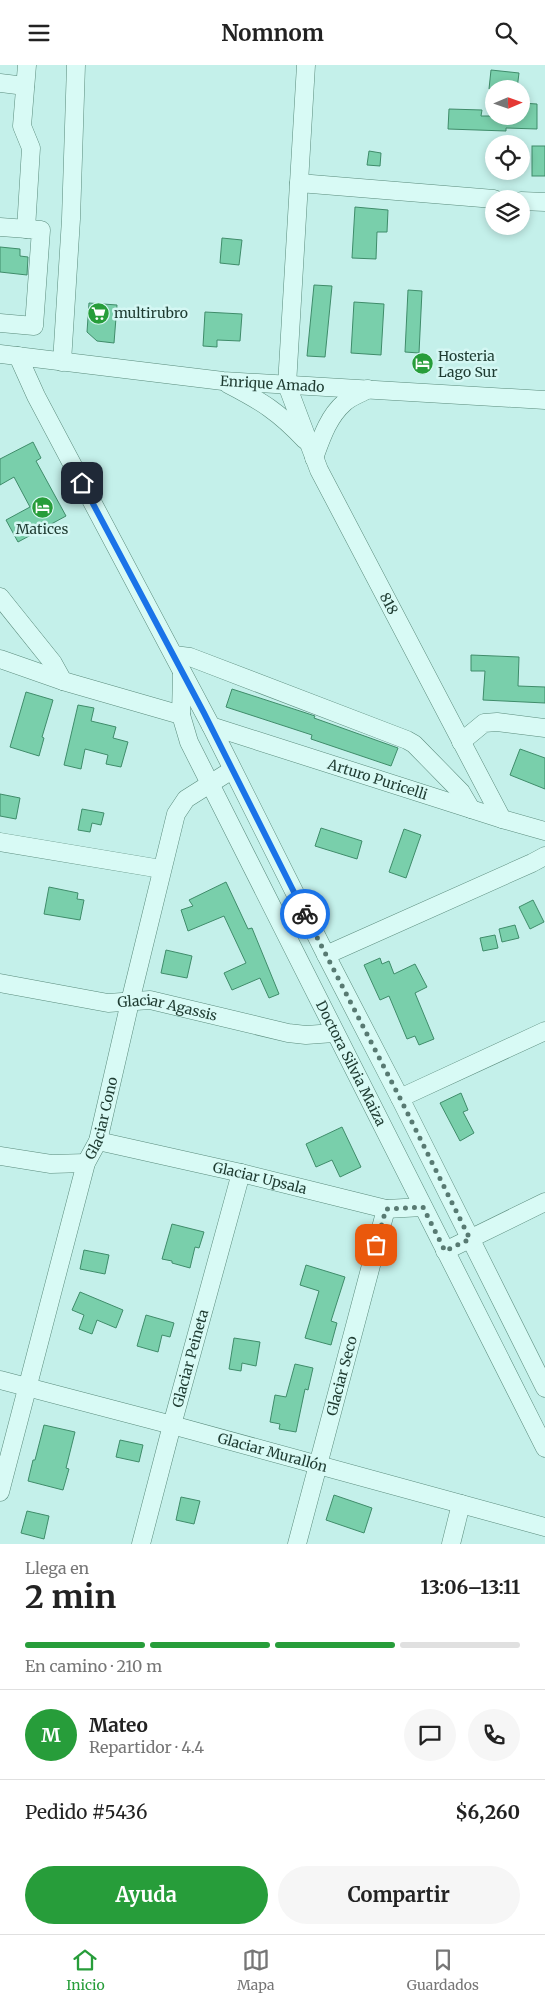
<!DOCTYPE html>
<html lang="es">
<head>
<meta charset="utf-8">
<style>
  :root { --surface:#fff; --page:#f6f6f6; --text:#222; --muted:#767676; --line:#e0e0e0; --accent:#279d3a }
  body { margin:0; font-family:Merriweather,serif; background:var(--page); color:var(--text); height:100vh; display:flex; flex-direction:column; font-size:19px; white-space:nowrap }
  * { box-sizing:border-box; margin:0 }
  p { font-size:16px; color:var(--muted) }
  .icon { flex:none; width:28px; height:28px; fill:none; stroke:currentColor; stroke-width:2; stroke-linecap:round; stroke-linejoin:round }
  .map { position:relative; height:1479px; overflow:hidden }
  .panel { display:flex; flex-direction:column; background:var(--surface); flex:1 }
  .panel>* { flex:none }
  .needle { width:32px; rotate:88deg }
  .controls { position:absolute; left:485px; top:15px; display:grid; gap:10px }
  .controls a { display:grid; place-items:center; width:45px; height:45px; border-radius:50%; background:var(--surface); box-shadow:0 2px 8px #0003; font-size:25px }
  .pin { position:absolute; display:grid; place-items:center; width:42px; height:42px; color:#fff; margin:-21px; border-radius:10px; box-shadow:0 2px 8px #0006 }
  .courier { position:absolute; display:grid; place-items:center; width:50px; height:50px; margin:-25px; border:4px solid #1a73e8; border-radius:50%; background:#fff; color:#222; box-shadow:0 1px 6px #0007 }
  .head em { font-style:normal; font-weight:700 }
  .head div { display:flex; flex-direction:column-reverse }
  .head { display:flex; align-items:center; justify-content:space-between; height:85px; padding:0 25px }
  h1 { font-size:32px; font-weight:700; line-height:38px }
  .bar { display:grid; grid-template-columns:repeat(4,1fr); gap:8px 5px; align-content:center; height:60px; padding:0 25px }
  .bar i { height:6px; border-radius:4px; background:var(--line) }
  .bar .on { background:var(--accent) }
  .bar p { grid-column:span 4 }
  .line { display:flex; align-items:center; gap:12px; padding:0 25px; border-top:1px solid var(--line) }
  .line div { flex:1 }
  .round { display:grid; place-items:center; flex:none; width:52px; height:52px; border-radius:26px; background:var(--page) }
  .action { display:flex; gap:10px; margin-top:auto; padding:10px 25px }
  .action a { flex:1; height:58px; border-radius:30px; background:var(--accent); color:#fff; font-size:20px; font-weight:700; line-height:58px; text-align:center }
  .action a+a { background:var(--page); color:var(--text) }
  header { display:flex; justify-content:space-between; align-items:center; height:65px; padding:0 25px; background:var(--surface); font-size:22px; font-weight:700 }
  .menu { display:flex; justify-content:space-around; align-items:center; height:70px; border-top:1px solid var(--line); background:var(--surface); font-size:14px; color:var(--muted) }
  .menu a { display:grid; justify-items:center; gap:2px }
  .menu .on { color:var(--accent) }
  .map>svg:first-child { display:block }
  .building { fill:#79cfab; stroke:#3f8c6a }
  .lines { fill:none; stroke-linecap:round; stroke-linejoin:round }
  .minor-casing { stroke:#5a8b7c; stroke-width:19 }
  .minor { stroke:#d8faf5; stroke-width:18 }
  .done { stroke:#587a72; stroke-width:5; stroke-dasharray:0 9 }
  .route { stroke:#1a73e8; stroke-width:6 }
  .labels { text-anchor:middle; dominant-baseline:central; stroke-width:5; stroke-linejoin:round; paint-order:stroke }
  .poi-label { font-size:14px; fill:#1e3b31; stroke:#d4f7f3; text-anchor:start }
  .street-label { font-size:14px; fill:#1e3b31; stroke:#d4f7f3 }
</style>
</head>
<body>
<header><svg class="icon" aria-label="menu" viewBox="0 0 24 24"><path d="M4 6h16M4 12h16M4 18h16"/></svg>Nomnom<svg class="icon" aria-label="search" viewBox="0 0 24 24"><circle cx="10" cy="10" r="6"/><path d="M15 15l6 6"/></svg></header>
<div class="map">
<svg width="545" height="1479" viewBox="0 0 545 1479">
  <rect width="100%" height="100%" fill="#c4f0ea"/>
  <g class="building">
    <polygon points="491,5 519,8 517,24 489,24"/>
    <polygon points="521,38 537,39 537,64 506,63 506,66 448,64 449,44 482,45 481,51 521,51"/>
    <rect x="532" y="81" width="13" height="30"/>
    <polygon points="369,86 381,88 380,101 367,100"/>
    <polygon points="355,142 388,145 387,167 377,167 376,194 352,193"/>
    <polygon points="222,173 242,175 239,200 220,198"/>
    <polygon points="0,182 20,184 20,191 28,192 27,210 0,207"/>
    <polygon points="314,220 332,221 325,292 307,291"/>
    <polygon points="408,225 422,226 419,288 405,287"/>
    <polygon points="354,237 384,239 381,290 351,288"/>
    <polygon points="89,238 117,240 114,278 97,276 87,267"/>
    <polygon points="205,247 242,249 240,276 217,275 217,282 203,281"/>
    <polygon points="33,377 41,393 36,396 66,451 18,477 6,455 30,442 14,412 0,420 0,394"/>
    <polygon points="471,590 519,592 518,621 545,622 545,638 483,635 485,606 471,606"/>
    <polygon points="232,624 303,647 315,651 314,653 398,683 391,701 311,674 312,670 226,642"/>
    <polygon points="26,627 53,635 42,672 44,673 39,691 10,682"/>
    <polygon points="78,640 94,643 91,656 116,662 113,673 128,677 121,702 106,699 108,690 85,684 81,704 64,700"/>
    <polygon points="520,684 545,693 545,724 510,710"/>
    <polygon points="0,729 20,733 16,754 0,751"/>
    <polygon points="82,744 104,748 101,760 92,758 90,767 78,765"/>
    <polygon points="321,763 362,776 357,794 315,781"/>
    <polygon points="404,764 421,770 406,813 389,807"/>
    <polygon points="226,817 248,864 252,863 279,929 269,933 260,913 232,925 224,908 246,898 224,851 188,866 181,845 193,841 189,835"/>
    <polygon points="49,822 78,828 77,834 84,835 80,855 44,849"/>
    <polygon points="533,835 544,857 530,864 519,842"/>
    <polygon points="515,860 519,873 502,877 499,864"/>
    <polygon points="495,870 498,883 483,886 480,873"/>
    <polygon points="166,885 192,891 187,913 161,908"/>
    <polygon points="380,893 382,899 389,896 394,909 415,899 427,922 415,928 434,974 419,980 415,971 407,974 389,931 380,935 364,900"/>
    <polygon points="461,1028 468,1045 463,1047 474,1068 460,1076 440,1038"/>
    <polygon points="342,1062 361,1102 340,1112 332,1095 316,1102 306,1079"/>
    <polygon points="172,1159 204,1167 199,1183 195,1182 190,1203 172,1198 172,1196 162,1194"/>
    <polygon points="84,1185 109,1190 105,1209 80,1204"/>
    <polygon points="306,1200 345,1212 331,1256 337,1258 331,1280 305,1273 319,1226 300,1220"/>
    <polygon points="80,1227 123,1245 116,1263 97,1255 92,1269 79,1264 84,1250 72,1245"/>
    <polygon points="146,1250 174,1258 170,1272 162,1270 158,1287 137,1281"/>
    <polygon points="234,1273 260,1277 256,1301 242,1298 241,1306 229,1304"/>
    <polygon points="295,1299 313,1303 308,1325 305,1324 296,1367 279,1364 280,1359 270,1357 275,1330 286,1332"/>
    <polygon points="44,1360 75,1367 66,1403 69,1404 63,1425 28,1416 33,1395 35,1395"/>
    <polygon points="120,1375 143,1380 139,1397 116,1392"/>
    <polygon points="334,1430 372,1443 364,1468 326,1455"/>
    <polygon points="181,1432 200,1436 194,1459 176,1455"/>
    <polygon points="27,1446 49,1451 44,1474 21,1468"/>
  </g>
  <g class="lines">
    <defs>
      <g id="minor">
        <path id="s1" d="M306,0L287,320L319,405L502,754"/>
        <polyline points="0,18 25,21"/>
        <polyline points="299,118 494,134"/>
        <polyline points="521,136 545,137"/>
        <polyline points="0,162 41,165 34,261 0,258"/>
        <polyline points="26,164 31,83 22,61 27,0"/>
        <path id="s2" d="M0,289L223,316L545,335"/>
        <polyline points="18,291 36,331 211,661 326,890 400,1033 545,1323"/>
        <polyline points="62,297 71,154 76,0"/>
        <path d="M228,319C261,336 279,347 305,375"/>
        <path d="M314,393C321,374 328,352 344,338C350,332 360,329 368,324"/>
        <polyline points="0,532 53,598 63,616"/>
        <polyline points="174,590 190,592 407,675 414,679 461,727 471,744"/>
        <polyline points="0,594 63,616 181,650"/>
        <path id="s3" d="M182,608L181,650L189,677L545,1383"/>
        <path id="s4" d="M211,661L502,754L545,766"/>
        <polyline points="461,677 484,658 497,657 545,663"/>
        <polyline points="0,777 161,804"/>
        <polyline points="326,890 532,798 545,791"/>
        <path id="s5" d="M0,918L108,938L150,935L288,968L306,970L334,968"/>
        <polyline points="400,1033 545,966"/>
        <path id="s6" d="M98,1076L241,1108L386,1144L423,1142"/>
        <polyline points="0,1091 51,1099 86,1098"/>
        <polyline points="445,1186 545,1137"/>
        <path id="s7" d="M0,1315L172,1360L545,1462"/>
        <path id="s8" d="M0,1427L86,1098L98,1076L130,937L176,749L186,734L232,705"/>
        <path id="s9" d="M141,1479L172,1360L241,1108"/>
        <path id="s10" d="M297,1479L386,1144"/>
        <polyline points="451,1479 461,1439"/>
      </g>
    </defs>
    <use href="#minor" class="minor-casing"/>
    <use href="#minor" class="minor"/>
  </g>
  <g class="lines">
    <polyline class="done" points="305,849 400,1033 470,1174 445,1186 423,1142 386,1144 376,1180"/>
    <polyline class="route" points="82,418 204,648 305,849"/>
  </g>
  <defs>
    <symbol id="supermarket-disc" viewBox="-11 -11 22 22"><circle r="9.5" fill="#279d3a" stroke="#d4f7f3"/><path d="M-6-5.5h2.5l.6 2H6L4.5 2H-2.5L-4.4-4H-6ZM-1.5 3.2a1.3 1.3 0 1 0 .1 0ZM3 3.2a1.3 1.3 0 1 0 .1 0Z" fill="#fff"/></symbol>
    <symbol id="hotel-disc" viewBox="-11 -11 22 22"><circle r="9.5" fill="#279d3a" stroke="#d4f7f3"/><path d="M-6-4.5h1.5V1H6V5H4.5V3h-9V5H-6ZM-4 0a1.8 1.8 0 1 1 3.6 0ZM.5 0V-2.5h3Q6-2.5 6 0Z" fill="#fff"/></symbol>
  </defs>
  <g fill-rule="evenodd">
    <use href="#supermarket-disc" x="86" y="236" width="25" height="25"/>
    <use href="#hotel-disc" x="410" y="286" width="25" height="25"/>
    <use href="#hotel-disc" x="30" y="430" width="25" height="25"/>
  </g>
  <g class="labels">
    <g class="poi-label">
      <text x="114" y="248">multirubro</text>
      <text x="438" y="291">Hosteria<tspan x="438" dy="16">Lago Sur</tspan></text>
      <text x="42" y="464" text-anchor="middle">Matices</text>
    </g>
    <g class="street-label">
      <text stroke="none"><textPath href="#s2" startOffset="274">Enrique Amado</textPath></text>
      <text stroke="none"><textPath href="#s1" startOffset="562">818</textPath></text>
      <text stroke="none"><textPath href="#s4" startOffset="175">Arturo Puricelli</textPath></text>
      <text stroke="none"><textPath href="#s5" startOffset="170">Glaciar Agassis</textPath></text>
      <text stroke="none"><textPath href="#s3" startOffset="430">Doctora Silvia Maiza</textPath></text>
      <text stroke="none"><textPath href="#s8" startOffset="388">Glaciar Cono</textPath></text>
      <text stroke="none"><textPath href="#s6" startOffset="166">Glaciar Upsala</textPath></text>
      <text stroke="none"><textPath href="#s9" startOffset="192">Glaciar Peineta</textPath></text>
      <text stroke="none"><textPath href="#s10" startOffset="174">Glaciar Seco</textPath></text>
      <text stroke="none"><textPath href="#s7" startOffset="282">Glaciar Murallón</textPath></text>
    </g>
  </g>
</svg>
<div class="controls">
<a><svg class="needle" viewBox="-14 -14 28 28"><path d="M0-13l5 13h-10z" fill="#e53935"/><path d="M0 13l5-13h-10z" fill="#767676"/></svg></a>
<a><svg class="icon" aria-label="locate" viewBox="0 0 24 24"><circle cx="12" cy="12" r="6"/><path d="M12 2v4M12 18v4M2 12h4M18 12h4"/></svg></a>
<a><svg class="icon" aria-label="layers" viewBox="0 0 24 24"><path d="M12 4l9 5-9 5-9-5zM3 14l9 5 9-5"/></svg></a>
</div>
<div class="pin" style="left:376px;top:1180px;background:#ea580c"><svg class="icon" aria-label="bag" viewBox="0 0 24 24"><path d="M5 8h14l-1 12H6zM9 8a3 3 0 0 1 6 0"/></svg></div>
<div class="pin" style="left:82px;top:418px;background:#1f2937"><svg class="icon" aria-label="home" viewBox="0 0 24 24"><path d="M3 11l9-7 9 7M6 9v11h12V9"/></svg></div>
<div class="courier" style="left:305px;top:849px"><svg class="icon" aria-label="bike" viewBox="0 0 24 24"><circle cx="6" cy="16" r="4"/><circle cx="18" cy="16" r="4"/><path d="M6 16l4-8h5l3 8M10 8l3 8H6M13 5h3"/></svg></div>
</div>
<section class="panel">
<div class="head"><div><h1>2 min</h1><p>Llega en</p></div><em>13:06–13:11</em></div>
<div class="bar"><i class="on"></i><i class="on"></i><i class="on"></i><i></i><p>En camino · 210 m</p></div>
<div class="line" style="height:90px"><b class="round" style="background:var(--accent);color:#fff">M</b><div><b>Mateo</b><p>Repartidor · 4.4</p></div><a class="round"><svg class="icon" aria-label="chat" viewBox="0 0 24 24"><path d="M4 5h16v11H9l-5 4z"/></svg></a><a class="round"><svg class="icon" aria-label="phone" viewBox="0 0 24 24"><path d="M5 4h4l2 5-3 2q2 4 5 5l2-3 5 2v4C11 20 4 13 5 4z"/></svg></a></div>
<div class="line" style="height:65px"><div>Pedido #5436</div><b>$6,260</b></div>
<div class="action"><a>Ayuda</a><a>Compartir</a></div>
</section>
<nav class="menu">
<a class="on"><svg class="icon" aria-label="home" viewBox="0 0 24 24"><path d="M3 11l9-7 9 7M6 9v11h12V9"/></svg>Inicio</a>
<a><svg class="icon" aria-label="map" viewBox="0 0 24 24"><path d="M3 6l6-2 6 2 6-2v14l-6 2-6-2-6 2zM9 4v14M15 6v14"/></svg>Mapa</a>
<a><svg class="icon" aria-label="saved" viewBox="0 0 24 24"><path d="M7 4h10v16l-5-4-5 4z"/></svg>Guardados</a>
</nav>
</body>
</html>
